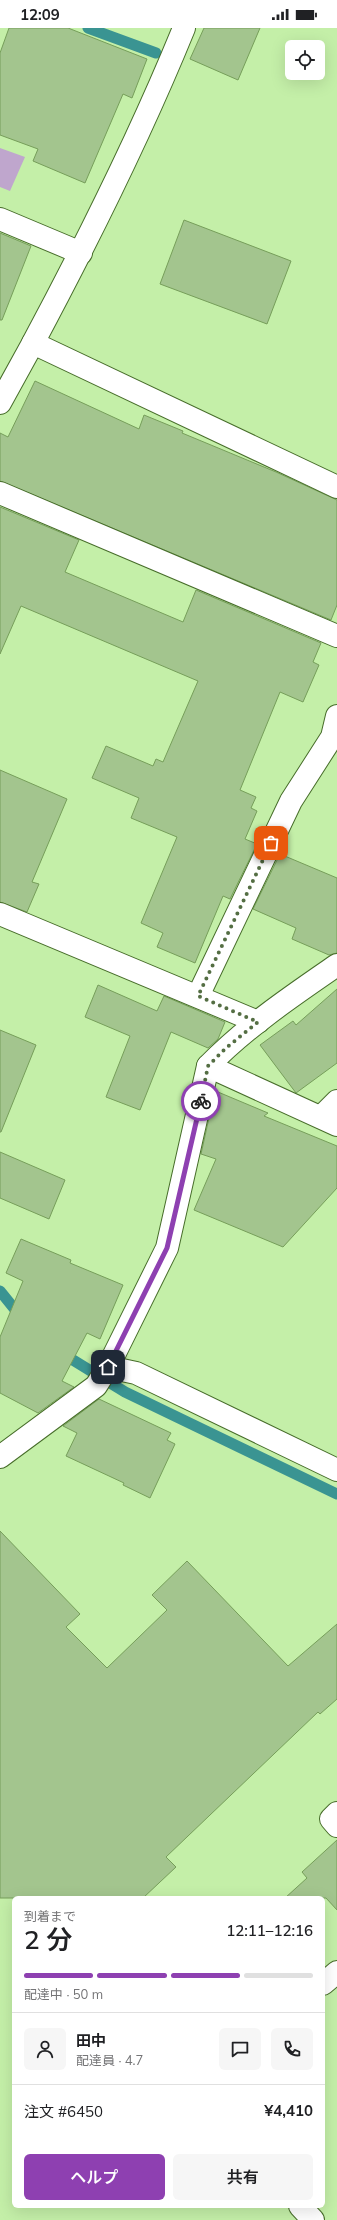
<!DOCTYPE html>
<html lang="ja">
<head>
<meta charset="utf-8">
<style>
  :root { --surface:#fff; --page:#f6f6f6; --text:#202124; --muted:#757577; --line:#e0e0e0; --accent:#8e40b1 }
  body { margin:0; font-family:Mulish,"Noto Sans JP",sans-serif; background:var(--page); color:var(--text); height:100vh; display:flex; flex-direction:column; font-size:15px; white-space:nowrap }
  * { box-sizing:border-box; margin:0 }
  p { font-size:13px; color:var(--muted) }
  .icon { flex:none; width:22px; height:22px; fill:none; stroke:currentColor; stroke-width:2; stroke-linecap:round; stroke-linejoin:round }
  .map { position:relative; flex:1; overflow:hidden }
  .details { position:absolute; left:12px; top:1868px; width:313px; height:312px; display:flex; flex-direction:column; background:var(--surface); border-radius:6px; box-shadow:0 4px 16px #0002 }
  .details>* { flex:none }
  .buttons { position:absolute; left:285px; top:12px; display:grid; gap:8px }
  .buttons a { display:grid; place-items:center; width:40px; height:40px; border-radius:6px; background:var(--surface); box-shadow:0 4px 16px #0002; font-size:20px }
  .pin { position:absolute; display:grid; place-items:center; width:34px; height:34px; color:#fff; margin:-17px; border-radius:8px; box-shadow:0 2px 6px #0006 }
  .courier { position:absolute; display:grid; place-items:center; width:40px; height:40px; margin:-20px; border:3px solid #8e40b1; border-radius:50%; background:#fff; color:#222; box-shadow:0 1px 5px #0007 }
  .overview em { font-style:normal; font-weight:600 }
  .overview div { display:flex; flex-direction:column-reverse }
  .overview { display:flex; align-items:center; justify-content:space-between; height:68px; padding:0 12px }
  h1 { font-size:26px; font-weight:600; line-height:30px }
  .bar { display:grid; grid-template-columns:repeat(4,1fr); gap:6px 4px; align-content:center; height:48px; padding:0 12px }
  .bar i { height:5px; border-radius:3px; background:var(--line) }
  .bar .current { background:var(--accent) }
  .bar p { grid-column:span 4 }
  .line { display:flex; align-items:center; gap:10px; padding:0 12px; border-top:1px solid var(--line) }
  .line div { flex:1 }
  .round { display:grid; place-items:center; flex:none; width:42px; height:42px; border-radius:6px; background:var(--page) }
  .button { display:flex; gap:8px; margin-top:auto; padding:8px 12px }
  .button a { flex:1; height:46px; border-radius:6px; background:var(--accent); color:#fff; font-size:16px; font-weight:600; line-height:46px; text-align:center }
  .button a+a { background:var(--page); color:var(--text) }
  .status { display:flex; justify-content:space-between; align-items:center; height:28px; padding:0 20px; background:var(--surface); direction:ltr }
  .status svg { height:11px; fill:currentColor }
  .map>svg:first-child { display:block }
  .green { fill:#bfa6cd }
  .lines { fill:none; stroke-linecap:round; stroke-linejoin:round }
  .stream { stroke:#3a9492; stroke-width:11 }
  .building { fill:#a3c58e; stroke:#769e5a }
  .minor-casing { stroke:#476d2a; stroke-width:24 }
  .minor { stroke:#fff; stroke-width:22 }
  .done { stroke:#546e43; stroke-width:4; stroke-dasharray:0 7.2 }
  .route { stroke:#8e40b1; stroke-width:5 }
</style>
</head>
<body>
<div class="status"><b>12:09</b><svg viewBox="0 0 49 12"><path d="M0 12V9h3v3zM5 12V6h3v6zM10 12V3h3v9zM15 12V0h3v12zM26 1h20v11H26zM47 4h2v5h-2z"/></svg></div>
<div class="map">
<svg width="337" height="2192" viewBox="0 0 337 2192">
  <rect width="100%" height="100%" fill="#c4efa8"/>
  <polygon class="green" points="0,120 25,129 10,163 0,159"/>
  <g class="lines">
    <g class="stream">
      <polyline points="88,0 156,25"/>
      <polyline points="0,1263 21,1289"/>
      <polyline points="60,1324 125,1364 337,1466"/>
    </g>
  </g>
  <g class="building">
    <polygon points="9,0 68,0 147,31 132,70 123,66 85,155 33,133 38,121 0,107 0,25"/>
    <polygon points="204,0 260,0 238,52 190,31"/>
    <polygon points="184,192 291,233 267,296 160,256"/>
    <polygon points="0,205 31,218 2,292 0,292"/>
    <polygon points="35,353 139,401 144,387 183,403 182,405 276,444 337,472 337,577 331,592 0,453 0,405 8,409"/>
    <polygon points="0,479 79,512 65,544 183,594 196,562 321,615 313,634 319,637 303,674 280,664 240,762 256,769 251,780 257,783 245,811 257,816 230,871 223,868 195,935 157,919 163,905 141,895 177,809 131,790 139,770 92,750 106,718 153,738 156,731 163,734 198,653 21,578 0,626"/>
    <polygon points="0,742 67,771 32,854 39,856 27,884 0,874"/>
    <polygon points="280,826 337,850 337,925 329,927 292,911 296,900 253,881"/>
    <polygon points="98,957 157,983 164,968 225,994 218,1011 208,1020 171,1004 140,1082 106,1069 130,1008 85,989"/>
    <polygon points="337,961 337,1035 296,1065 260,1017 293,993 296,997"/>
    <polygon points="0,1002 36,1017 1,1104 0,1104"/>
    <polygon points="218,1064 268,1085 264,1088 337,1118 337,1160 283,1219 194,1182 216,1131 201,1126 211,1081"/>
    <polygon points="0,1124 65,1152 49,1191 0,1170"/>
    <polygon points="21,1211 71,1232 70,1235 123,1257 100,1311 87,1305 62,1353 74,1359 38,1385 0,1365 0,1309 23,1253 6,1245"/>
    <polygon points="99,1371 171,1405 167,1412 175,1416 150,1470 123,1457 124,1455 66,1428 77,1405 63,1398"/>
    <polygon points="0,1503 80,1586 66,1599 107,1640 167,1582 152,1567 187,1533 288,1638 337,1596 337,1671 320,1686 318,1684 166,1829 176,1839 143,1870 0,1870"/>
    <polygon points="337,1812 337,1882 326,1870 285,1870 307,1850 302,1844"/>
  </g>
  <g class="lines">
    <defs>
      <g id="minor">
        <path d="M184,0C140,108 88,212 33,315L337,459"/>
        <polyline points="0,191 81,225"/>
        <polyline points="0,375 33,315"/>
        <polyline points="0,465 337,608"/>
        <polyline points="0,886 258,994"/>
        <polyline points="198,968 291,773 332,709 337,688"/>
        <polyline points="208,1038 337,1097"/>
        <polyline points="321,1089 337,1073"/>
        <polyline points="108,1339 136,1345 337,1442"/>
        <path d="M0,1429L96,1358L108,1339L167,1220L208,1038C246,999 292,968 337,937"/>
        <polyline points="337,1785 331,1791 337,1798"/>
        <polyline points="323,1956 337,1944"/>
        <polyline points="300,2178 313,2192"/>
      </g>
    </defs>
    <use href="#minor" class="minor-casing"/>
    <use href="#minor" class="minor"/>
  </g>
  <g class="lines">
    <polyline class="done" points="201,1073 208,1038 226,1020 258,994 198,968 271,815"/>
    <polyline class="route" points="108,1339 167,1220 201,1073"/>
  </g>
</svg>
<div class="buttons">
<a><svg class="icon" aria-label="locate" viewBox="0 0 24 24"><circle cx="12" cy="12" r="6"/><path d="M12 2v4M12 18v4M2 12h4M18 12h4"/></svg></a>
</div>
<div class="pin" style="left:271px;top:815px;background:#ea580c"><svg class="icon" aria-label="bag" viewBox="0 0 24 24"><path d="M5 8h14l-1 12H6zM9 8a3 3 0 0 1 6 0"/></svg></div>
<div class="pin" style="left:108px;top:1339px;background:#1f2937"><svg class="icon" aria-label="home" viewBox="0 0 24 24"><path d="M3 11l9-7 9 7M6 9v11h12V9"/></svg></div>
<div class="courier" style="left:201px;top:1073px"><svg class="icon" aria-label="bike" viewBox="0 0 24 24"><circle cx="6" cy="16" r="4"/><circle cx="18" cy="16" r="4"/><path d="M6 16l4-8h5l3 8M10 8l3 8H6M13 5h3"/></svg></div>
<section class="details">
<div class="overview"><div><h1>2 分</h1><p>到着まで</p></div><em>12:11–12:16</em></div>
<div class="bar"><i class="current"></i><i class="current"></i><i class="current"></i><i></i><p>配達中 · 50 m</p></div>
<div class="line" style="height:72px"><a class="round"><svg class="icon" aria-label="person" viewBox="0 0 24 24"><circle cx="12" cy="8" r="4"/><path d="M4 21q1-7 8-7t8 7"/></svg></a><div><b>田中</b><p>配達員 · 4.7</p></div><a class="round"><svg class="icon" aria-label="chat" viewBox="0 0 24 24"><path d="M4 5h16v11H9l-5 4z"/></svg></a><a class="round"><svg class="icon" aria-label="phone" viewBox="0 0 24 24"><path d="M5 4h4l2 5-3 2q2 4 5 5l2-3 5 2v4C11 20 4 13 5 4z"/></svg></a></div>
<div class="line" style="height:52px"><div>注文 #6450</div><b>¥4,410</b></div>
<div class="button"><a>ヘルプ</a><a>共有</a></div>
</section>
</div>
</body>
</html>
